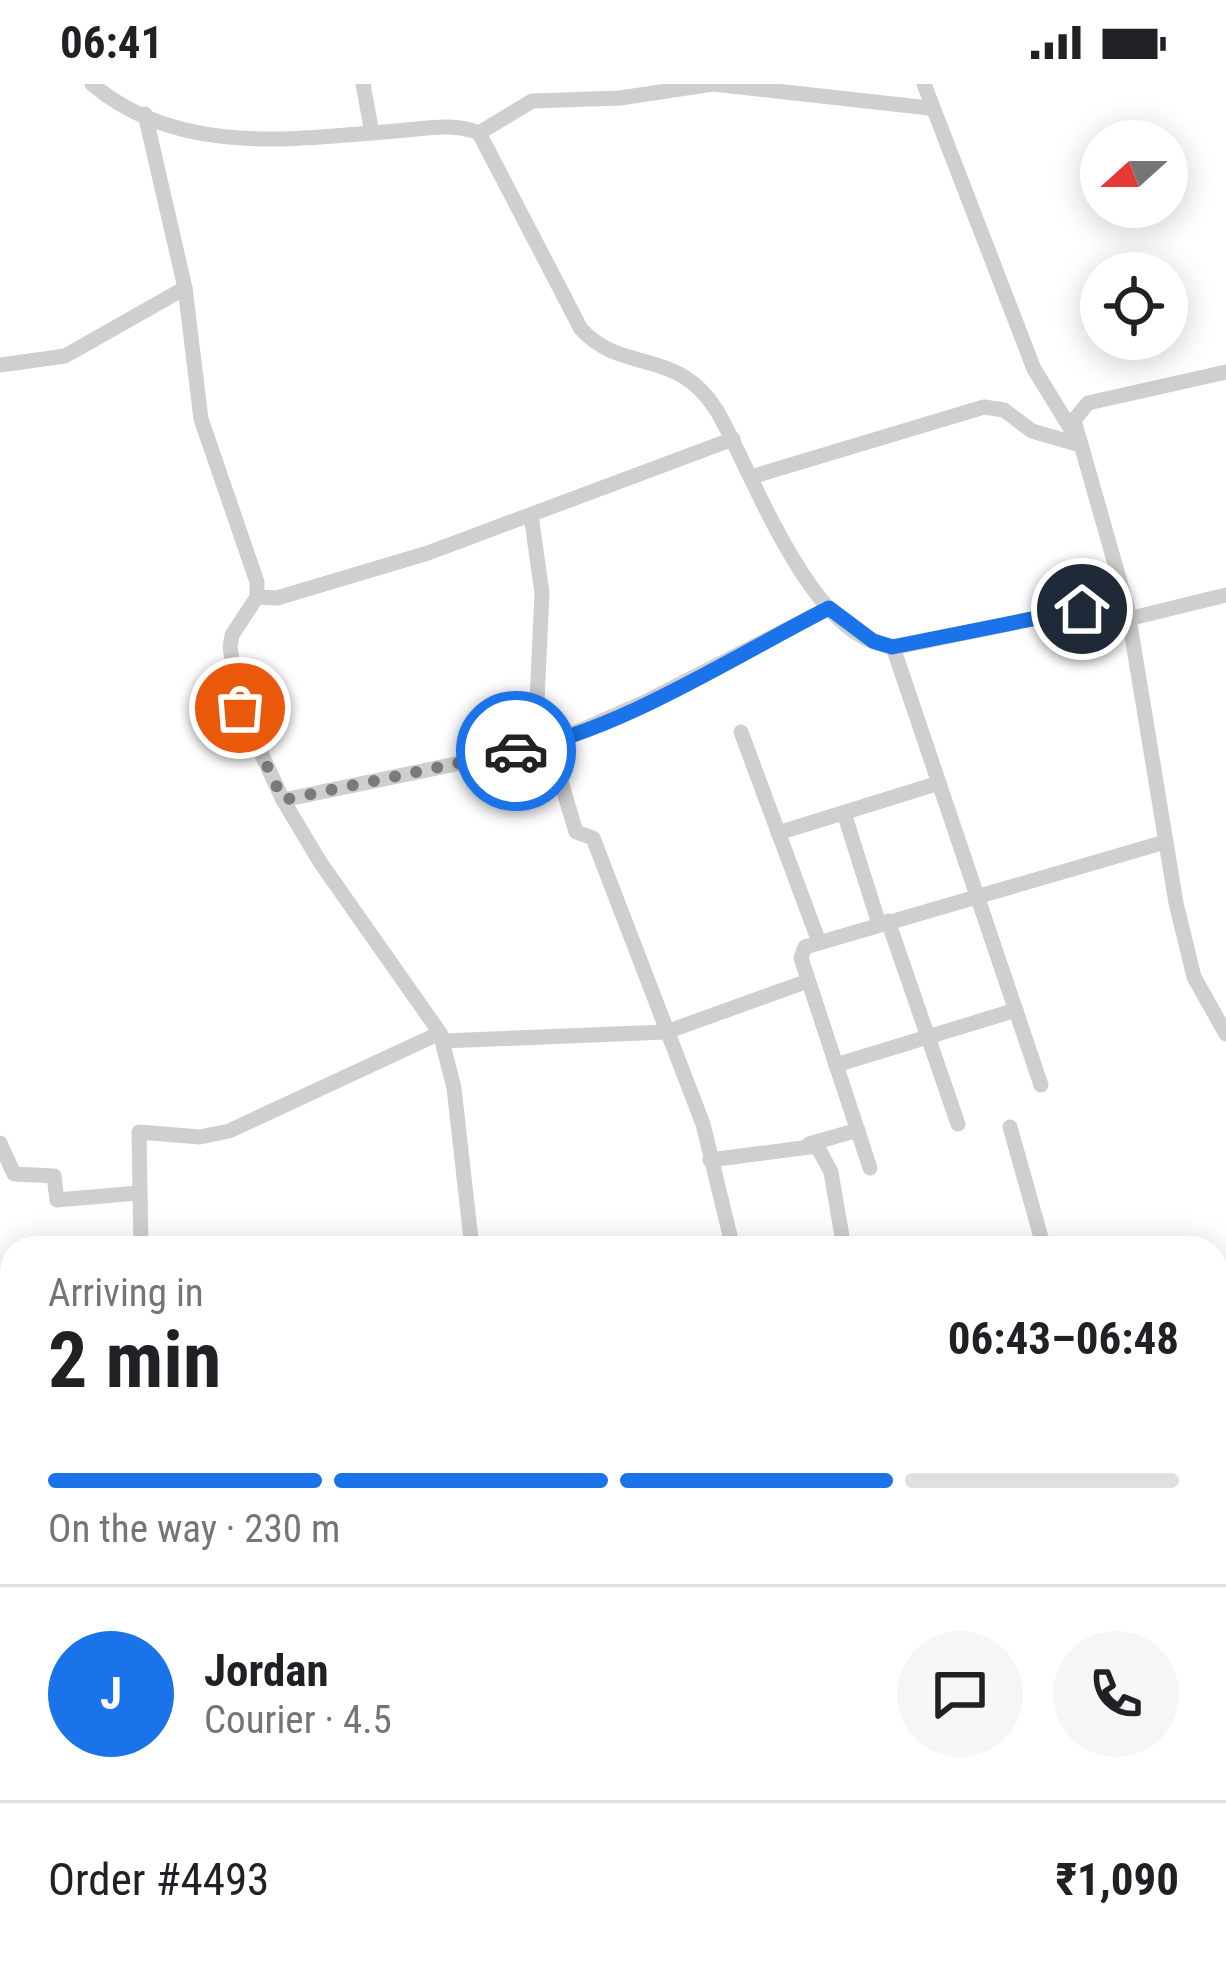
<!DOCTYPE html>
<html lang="en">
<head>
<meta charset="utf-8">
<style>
  :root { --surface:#fff; --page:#f6f6f6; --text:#202124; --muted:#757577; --line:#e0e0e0; --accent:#1a73e8 }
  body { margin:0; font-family:"Roboto Condensed",sans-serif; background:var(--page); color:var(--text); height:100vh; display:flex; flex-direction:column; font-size:45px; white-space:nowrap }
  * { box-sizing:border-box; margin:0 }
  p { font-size:39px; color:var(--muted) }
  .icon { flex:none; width:66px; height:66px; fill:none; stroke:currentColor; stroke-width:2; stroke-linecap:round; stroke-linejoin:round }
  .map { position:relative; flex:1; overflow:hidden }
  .drawer { position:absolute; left:0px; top:1152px; width:1227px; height:747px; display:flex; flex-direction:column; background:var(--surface); border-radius:36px 36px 0 0; box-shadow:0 6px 30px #0003 }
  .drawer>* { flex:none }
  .needle { width:78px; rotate:249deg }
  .controls { position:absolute; left:1080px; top:36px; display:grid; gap:24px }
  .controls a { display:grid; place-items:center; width:108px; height:108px; border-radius:50%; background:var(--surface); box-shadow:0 6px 30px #0003; font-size:60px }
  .pin { position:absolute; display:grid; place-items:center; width:102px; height:102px; color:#fff; margin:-51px; border:6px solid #fff; border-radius:50%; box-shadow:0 3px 12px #0007 }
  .courier { position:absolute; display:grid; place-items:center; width:120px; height:120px; margin:-60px; border:9px solid #1a73e8; border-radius:50%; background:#fff; color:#222; box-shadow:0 3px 15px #0007 }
  .overview em { font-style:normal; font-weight:700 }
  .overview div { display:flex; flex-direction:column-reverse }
  .overview { display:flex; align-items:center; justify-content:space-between; height:204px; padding:0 48px }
  h1 { font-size:78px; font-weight:700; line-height:90px }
  .bar { display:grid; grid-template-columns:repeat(4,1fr); gap:18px 12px; align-content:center; height:144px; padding:0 48px }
  .bar i { height:15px; border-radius:9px; background:var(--line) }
  .bar .current { background:var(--accent) }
  .bar p { grid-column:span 4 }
  .line { display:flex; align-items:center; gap:30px; padding:0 48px; border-top:3px solid var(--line) }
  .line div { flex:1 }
  .round { display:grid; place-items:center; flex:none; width:126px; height:126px; border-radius:63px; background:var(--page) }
  .status { display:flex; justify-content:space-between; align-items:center; height:84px; padding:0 60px; background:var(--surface); direction:ltr }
  .status svg { height:33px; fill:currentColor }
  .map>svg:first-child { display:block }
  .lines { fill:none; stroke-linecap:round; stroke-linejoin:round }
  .street { stroke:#cfcfcf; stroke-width:15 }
  .done { stroke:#7a7a7a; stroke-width:12; stroke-dasharray:0 21.6 }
  .route { stroke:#1a73e8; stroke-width:15 }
</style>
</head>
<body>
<div class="status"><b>06:41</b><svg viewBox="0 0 49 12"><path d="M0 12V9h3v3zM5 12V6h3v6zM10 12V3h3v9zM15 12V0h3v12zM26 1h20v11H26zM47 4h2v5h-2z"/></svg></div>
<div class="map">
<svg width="1226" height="1898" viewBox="0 0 1226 1898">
  <rect width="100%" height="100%" fill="#fff"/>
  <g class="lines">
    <g class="street">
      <path d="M92,0C178,73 294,55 396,47C424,45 454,38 479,49L581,245C623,291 677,262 717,327C753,387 815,571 902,562L1081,525L1127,522L1176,819L1194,893L1226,950"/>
      <polyline points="363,0 372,49"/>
      <polyline points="924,0 1034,285 1074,350"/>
      <polyline points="145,30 185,204 201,335 257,498 257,513 232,551 230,563 240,624 283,716 320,778 440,949 454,1004 472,1164"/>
      <polyline points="479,49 532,17 620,14 713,0 929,24"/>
      <polyline points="0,281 65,272 185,204"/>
      <polyline points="751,393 984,323 1004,326 1032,347 1077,360"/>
      <polyline points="531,431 542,509 537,617 576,748 593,754 703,1040 733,1164"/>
      <polyline points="257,513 277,514 428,469 733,355"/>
      <polyline points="1127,522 1074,336 1088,319 1226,288"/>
      <polyline points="1132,534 1226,511"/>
      <polyline points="893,563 1041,1001"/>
      <polyline points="741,648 819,858"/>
      <polyline points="283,716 547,661 647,617 829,524"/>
      <polyline points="844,729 879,840"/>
      <polyline points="778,749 939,699"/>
      <polyline points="888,837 958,1040"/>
      <polyline points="443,957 666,948 808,897"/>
      <polyline points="836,981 1016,926"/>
      <polyline points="1010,1043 1044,1164"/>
      <polyline points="0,1059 14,1090 54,1092 57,1116 138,1109"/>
      <polyline points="809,1060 858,1046"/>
      <polyline points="710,1076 817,1062 831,1088 844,1164"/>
      <polyline points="870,1084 801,874 805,863 1165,758"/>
      <polyline points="141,1164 139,1048 200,1053 229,1047 440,949"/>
      <polyline points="1215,1331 1226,1328"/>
      <polyline points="1215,1455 1226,1498"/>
      <polyline points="0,1467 12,1466"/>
      <polyline points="1215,1614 1226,1613"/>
      <polyline points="75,1887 77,1898"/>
      <polyline points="168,1887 172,1898"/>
      <polyline points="273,1887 275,1898"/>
      <polyline points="494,1887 496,1898"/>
      <polyline points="628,1887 630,1898"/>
      <polyline points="777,1887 779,1898"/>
      <polyline points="903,1887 906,1898"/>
    </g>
  </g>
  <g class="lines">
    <polyline class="done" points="240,624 283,716 516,667"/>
    <path class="route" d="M516,667C621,646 733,573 829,524L873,557L892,563L1082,525"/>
  </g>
</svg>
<div class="controls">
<a><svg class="needle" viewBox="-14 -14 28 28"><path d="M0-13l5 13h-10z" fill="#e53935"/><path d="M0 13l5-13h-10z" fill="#757577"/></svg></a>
<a><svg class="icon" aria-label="locate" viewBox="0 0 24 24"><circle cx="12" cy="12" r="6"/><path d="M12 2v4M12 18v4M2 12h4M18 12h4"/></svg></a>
</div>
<div class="pin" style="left:240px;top:624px;background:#ea580c"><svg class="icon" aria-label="bag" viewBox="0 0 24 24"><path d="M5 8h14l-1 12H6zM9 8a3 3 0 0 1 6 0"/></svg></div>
<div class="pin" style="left:1082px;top:525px;background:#1f2937"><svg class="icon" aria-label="home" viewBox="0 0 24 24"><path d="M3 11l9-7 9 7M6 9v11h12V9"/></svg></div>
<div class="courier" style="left:516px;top:667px"><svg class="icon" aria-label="car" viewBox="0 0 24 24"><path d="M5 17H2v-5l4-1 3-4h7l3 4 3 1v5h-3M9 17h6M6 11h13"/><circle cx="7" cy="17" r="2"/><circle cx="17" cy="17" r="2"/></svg></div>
<section class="drawer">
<div class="overview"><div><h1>2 min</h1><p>Arriving in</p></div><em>06:43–06:48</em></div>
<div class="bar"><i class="current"></i><i class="current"></i><i class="current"></i><i></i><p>On the way · 230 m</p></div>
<div class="line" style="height:216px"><b class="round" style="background:var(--accent);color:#fff">J</b><div><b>Jordan</b><p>Courier · 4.5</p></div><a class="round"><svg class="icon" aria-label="chat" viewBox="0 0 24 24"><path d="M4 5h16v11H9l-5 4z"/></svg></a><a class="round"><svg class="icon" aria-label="phone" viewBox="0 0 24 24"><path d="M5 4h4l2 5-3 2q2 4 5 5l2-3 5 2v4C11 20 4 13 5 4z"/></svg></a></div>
<div class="line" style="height:156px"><div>Order #4493</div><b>₹1,090</b></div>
</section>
</div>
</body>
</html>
